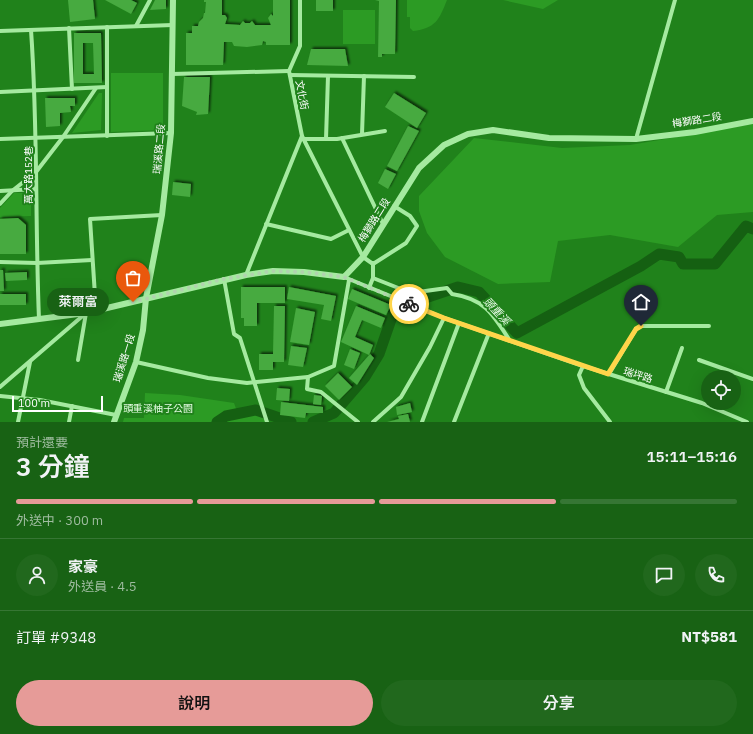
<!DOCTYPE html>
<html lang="zh-TW">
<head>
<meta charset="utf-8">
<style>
  :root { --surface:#186214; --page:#21681d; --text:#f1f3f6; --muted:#9fbca0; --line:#367634; --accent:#e69b98 }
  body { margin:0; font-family:"IBM Plex Sans","Noto Sans TC",sans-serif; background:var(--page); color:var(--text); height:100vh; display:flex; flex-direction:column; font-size:15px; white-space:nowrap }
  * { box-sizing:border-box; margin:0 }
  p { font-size:13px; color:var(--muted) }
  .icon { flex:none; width:22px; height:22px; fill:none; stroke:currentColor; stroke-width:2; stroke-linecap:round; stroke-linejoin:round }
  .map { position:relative; height:422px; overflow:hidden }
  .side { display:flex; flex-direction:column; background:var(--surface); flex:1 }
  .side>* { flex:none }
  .buttons { position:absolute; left:701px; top:370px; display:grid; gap:8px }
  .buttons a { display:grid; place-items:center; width:40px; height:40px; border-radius:50%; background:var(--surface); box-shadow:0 4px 16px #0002; font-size:20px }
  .scale { position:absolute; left:12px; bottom:10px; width:91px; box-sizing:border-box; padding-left:4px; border:2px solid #fff; border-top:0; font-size:11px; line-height:14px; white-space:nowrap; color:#fff; -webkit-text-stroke:3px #20821b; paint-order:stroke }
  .pin { position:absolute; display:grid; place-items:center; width:34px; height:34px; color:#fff; margin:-41px -17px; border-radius:50% 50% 50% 0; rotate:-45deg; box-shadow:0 0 4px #0007 }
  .pin .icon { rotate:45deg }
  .courier { position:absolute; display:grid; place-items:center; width:40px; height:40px; margin:-20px; border:3px solid #ffd54a; border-radius:50%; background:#fff; color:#222; box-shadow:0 1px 5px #0007 }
  .bubble { position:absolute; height:28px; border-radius:14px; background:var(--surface); box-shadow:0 4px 16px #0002; font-size:13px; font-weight:600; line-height:28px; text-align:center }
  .headline em { font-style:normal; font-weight:600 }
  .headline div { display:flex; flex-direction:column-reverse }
  .headline { display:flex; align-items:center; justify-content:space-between; height:68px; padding:0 16px }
  h1 { font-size:26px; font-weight:600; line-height:30px }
  .bar { display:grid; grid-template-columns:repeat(4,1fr); gap:6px 4px; align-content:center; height:48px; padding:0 16px }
  .bar i { height:5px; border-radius:3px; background:var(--line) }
  .bar .selected { background:var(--accent) }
  .bar p { grid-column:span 4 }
  .line { display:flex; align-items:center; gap:10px; padding:0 16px; border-top:1px solid var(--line) }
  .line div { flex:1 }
  .round { display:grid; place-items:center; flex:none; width:42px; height:42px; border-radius:21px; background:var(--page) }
  .action { display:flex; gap:8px; margin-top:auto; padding:8px 16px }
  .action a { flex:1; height:46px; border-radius:24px; background:var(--accent); color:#111; font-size:16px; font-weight:600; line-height:46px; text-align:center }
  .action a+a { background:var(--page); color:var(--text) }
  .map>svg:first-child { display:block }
  .green { fill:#2c9b24 }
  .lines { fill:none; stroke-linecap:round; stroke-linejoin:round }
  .river { stroke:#156012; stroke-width:11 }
  .building { fill:#46aa3f; fill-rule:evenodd; filter:url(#shadow) }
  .minor { stroke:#a5eaa0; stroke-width:4 }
  .tertiary { stroke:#a5eaa0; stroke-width:6 }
  .done { stroke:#b1d3af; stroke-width:4; stroke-dasharray:0 7.2 }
  .route { stroke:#ffd54a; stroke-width:5 }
  .labels { text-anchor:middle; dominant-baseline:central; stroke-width:4; stroke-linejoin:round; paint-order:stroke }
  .street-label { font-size:10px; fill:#fff; stroke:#20821b }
  .park-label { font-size:10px; fill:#e4fce2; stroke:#20821b }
  .water-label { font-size:11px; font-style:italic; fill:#e7fbe6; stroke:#20821b }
</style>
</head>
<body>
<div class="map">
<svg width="753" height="422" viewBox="0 0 753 422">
  <defs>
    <filter id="shadow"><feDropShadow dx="2" dy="-2" stdDeviation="1" flood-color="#0009"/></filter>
  </defs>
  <rect width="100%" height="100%" fill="#20821b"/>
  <g class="green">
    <path d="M407,0H447C439,20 436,28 413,31L410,28V17H407Z"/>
    <polygon points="503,0 558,0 543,9"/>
    <rect x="343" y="10" width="32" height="34"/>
    <polygon points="111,73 163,73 163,130 111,132"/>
    <polygon points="99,93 102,93 101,130 72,133"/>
    <polygon points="753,124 753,212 717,215 678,247 610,235 558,241 550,282 498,284 445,257 427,233 419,211 419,196 474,138 562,148 630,145"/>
    <polygon points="14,193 31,193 31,216 0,217 0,208"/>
    <polygon points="145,393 180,395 234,403 238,414 256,410 265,414 267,422 123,422 124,418 144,418"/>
  </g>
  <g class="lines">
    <g class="river">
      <polyline points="217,422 226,416 256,410 291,422"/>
      <polyline points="313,422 334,413 365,377 379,354 395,308 458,287 479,292 517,333 641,266 659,254 679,257 683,264 715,264 746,226 753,229"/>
    </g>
  </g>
  <g class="building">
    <polygon points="68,0 93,0 95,19 70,22"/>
    <polygon points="105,0 131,0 137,3 131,14"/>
    <polygon points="155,0 166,0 166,9 150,10"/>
    <polygon points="204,0 222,0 222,15 225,15 227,18 225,24 240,25 243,21 245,23 250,23 252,21 255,25 271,25 268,18 271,14 273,16 273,0 290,0 290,45 266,45 266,42 263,41 262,45 247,47 234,46 232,42 224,42 223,65 186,65 186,33 192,33 192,26 198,26 199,22 203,18 204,13 205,13 206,2 204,2"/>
    <rect x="316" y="0" width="17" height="11"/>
    <polygon points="375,0 396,0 395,54 382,54 382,57 378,57 379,1"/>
    <path d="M74,33H101L102,83H74ZM83,43H93L94,74H83Z"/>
    <polygon points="311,49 345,49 348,66 307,65"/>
    <polygon points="184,77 210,77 208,114 196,115 197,112 182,106"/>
    <polygon points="394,93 426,113 417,128 385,107"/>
    <polygon points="45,98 75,98 75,106 70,106 71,112 60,113 60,126 46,127"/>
    <polygon points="408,126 419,131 397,171 387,166"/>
    <polygon points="385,169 396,174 388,189 378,183"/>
    <polygon points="173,182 191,184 190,197 172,195"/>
    <polygon points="18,218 26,225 26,254 0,254 0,219"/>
    <polygon points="0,270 3,270 4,291 0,291"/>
    <polygon points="27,272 27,280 6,281 5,273"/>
    <polygon points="241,287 285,287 285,303 257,303 257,326 244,326 244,318 241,318"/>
    <polygon points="289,287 336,296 331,321 321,319 324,305 287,299"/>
    <polygon points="352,289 391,305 386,315 348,299"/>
    <rect x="0" y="294" width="26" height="11"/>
    <polygon points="274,306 285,306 284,362 273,362 273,370 259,370 259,354 273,354"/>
    <polygon points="356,306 385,318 381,328 362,320 355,337 373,345 369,355 341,342"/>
    <polygon points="296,308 315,312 309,345 290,342"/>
    <polygon points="291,346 307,348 303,367 288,365"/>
    <polygon points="350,349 360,353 354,369 344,365"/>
    <polygon points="370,354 374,358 357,385 349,378"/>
    <polygon points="338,373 352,387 339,400 325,386"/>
    <polygon points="277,388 290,389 289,401 276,400"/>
    <polygon points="314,395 322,396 321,405 313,404"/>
    <polygon points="281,402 323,407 323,413 306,413 305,418 280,415"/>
    <polygon points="410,403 412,412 397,415 396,407"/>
    <polygon points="408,414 410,422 387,422 399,419 398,416"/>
  </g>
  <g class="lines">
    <g class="minor">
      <polyline points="300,0 300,46 289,71 302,136 363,257 373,264 406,243 417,226 410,216 394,206"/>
      <polyline points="136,26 150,0"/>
      <polyline points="107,27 107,136"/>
      <polyline points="69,28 72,89"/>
      <path d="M31,30C38,127 35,223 39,319"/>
      <polyline points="0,31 173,25"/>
      <polyline points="172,74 289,71"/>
      <polyline points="290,75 414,77"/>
      <polyline points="0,92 107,87"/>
      <polyline points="362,134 364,76"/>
      <polyline points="342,138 383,224"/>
      <polyline points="0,139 171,133"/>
      <polyline points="303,139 337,139 385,131"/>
      <polyline points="326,139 328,76"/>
      <polyline points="636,139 675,0"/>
      <polyline points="0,191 36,189"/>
      <polyline points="0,204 12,191 36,172 63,137 96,88"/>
      <polyline points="266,224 331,239 349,230"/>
      <polyline points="0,262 37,263 92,260"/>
      <polyline points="246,275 302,136"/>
      <polyline points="344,277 444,318 583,366 702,403 747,422"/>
      <path d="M373,278L411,293L447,288L452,294C485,299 493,314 510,341"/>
      <polyline points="224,279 234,334 240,338 267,422"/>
      <polyline points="349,280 334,366 308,377 307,389 321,392 358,422"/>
      <polyline points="369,288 373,278 373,264"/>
      <polyline points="96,311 90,219 162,215"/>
      <polyline points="78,360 86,313"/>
      <polyline points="699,360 753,379"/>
      <polyline points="136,362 208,378 247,383 308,377"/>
      <polyline points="583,366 579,375 584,388 610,422"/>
      <polyline points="609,374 636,329 641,326 709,326"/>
      <polyline points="0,387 86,313"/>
      <polyline points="666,392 682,348"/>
      <polyline points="0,396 40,400 116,415"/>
      <polyline points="18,422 30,362"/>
      <polyline points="69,422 72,406"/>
      <polyline points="373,422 401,397 430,347 444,318"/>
      <polyline points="422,422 459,323"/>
      <polyline points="454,422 489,333"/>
    </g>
    <g class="tertiary">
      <polyline points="0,324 86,313 246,275 273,271 304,272 344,277 363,257 419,168 444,145 468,134 493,130 549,138 636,139 695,132 753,121"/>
      <polyline points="114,422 136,362 143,330 146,298 162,215 171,133 173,0"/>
    </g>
  </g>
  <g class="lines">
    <polyline class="done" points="133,302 224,279 273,271 304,272 344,277 409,304"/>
    <polyline class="route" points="409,304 444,318 608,374 636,329 641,326"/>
  </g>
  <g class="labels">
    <g class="street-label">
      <text transform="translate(302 95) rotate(79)">文化街</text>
      <text transform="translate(697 120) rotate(-9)">梅獅路二段</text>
      <text transform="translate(159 149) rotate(-85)">瑞溪路二段</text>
      <text transform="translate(28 175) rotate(-90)">萬大路152巷</text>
      <text transform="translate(374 220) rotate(-58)">梅獅路二段</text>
      <text transform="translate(124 358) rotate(-73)">瑞溪路一段</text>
      <text transform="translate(638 375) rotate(17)">瑞坪路</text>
    </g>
    <g class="park-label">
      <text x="158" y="408">頭重溪柚子公園</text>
    </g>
    <g class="water-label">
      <text transform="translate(497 311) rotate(47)">頭重溪</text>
    </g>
  </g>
</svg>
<div class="buttons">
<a><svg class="icon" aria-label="locate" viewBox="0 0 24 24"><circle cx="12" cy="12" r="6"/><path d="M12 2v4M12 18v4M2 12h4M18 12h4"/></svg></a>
</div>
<div class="scale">100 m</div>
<div class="pin" style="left:133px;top:302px;background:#ea580c"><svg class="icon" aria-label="bag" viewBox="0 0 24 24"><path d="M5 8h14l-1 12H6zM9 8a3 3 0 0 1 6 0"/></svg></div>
<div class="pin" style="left:641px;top:326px;background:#1f2937"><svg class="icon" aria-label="home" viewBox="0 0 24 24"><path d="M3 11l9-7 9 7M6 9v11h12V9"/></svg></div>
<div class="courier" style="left:409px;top:304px"><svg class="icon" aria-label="bike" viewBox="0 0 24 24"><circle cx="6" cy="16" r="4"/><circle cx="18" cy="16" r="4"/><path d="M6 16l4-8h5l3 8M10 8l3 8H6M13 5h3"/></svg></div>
<div class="bubble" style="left:47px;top:288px;width:62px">萊爾富</div>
</div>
<section class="side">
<div class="headline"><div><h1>3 分鐘</h1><p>預計還要</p></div><em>15:11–15:16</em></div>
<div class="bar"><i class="selected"></i><i class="selected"></i><i class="selected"></i><i></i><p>外送中 · 300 m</p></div>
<div class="line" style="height:72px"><a class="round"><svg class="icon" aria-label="person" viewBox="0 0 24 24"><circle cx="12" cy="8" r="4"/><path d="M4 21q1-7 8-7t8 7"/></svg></a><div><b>家豪</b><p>外送員 · 4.5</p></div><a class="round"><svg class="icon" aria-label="chat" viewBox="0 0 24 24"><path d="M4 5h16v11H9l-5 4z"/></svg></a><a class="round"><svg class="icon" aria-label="phone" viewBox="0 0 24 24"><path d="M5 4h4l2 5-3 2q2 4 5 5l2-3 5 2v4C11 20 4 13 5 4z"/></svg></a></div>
<div class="line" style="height:52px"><div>訂單 #9348</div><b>NT$581</b></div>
<div class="action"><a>說明</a><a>分享</a></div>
</section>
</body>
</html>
